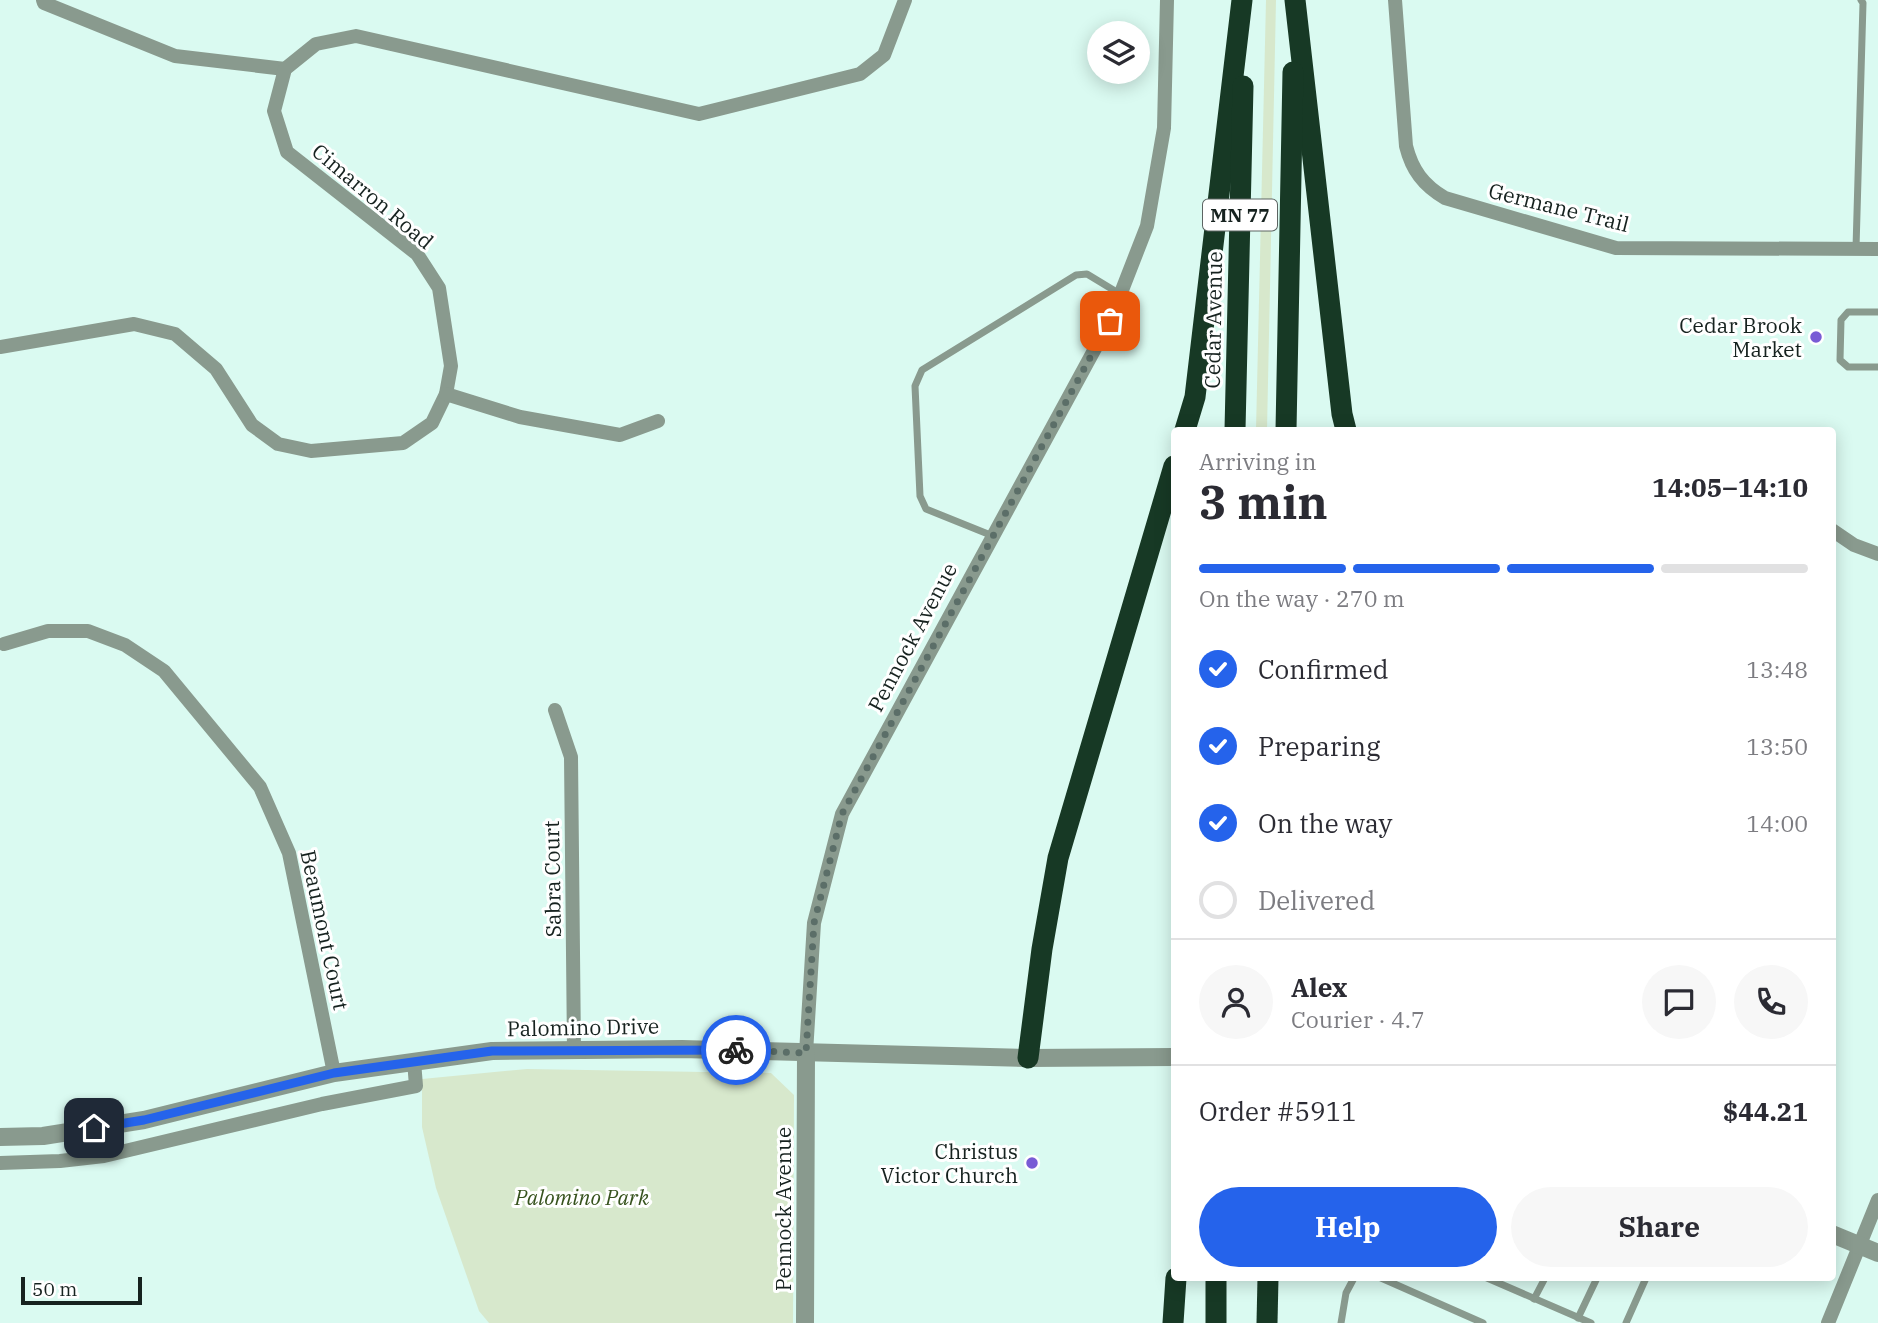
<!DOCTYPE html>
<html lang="en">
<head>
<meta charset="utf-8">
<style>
  :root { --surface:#fff; --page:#f7f7f7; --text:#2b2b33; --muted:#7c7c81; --line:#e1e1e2; --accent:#2563eb }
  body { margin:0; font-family:"IBM Plex Serif",serif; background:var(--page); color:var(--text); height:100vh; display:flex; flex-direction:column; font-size:26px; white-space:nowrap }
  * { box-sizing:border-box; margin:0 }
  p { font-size:23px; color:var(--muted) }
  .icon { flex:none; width:38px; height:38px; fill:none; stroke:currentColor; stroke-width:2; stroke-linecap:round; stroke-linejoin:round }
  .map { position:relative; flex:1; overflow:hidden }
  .side { position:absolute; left:1171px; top:427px; width:665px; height:854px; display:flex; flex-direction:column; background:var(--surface); border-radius:7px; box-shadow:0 4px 18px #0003 }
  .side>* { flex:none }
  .fabs { position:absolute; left:1087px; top:21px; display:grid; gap:14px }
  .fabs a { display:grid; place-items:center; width:63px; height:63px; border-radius:50%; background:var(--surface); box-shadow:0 4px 18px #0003; font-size:35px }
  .scale { position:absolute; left:21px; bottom:18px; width:121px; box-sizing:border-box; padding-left:7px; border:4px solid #16221f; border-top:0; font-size:19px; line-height:24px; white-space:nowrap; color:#16221f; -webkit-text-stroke:5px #fff; paint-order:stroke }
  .pin { position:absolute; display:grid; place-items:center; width:60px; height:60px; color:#fff; margin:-30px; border-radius:14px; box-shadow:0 4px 10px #0006 }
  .courier { position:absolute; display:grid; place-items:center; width:70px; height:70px; margin:-35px; border:5px solid #2563eb; border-radius:50%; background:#fff; color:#222; box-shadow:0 2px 9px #0007 }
  .headline em { font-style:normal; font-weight:800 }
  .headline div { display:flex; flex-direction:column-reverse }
  .headline { display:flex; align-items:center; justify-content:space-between; height:119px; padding:0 28px }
  h1 { font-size:46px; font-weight:800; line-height:52px }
  .bar { display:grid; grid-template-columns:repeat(4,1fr); gap:10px 7px; align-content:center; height:84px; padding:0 28px }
  .bar i { height:9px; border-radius:5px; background:var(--line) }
  .bar .active { background:var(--accent) }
  .bar p { grid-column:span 4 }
  .line { display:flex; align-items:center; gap:18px; padding:0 28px; border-top:2px solid var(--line) }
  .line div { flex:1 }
  .round { display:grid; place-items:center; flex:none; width:74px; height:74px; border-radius:37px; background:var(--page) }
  ol { padding:0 28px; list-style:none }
  li { display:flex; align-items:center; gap:21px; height:77px }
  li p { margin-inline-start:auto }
  li .icon { padding:7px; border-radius:50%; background:var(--accent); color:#fff; stroke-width:4 }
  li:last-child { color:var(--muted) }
  li i { width:38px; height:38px; border:4px solid var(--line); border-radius:50% }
  .primary-button { display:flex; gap:14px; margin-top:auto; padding:14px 28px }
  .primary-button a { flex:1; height:80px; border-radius:42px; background:var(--accent); color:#fff; font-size:28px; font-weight:800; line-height:80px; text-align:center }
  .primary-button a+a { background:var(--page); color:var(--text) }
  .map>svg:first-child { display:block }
  .green { fill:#d7e8cc }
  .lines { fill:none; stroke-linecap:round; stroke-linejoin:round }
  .service { stroke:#899a8e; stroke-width:7 }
  .minor { stroke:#899a8e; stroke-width:14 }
  .tertiary { stroke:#899a8e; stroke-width:18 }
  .motorway { stroke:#173925; stroke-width:21 }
  .done { stroke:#5b6e68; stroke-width:7; stroke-dasharray:0 12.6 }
  .route { stroke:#2563eb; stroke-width:9 }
  .poi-dot { fill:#795bd5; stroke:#fff; stroke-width:2.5 }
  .labels { text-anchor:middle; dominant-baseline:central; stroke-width:6; stroke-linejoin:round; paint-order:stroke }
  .shield { fill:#fff; stroke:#5c6462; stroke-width:2 }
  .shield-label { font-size:19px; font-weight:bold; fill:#16221f }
  .street-label { font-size:21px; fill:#16221f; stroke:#fff }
  .poi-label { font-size:21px; fill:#16221f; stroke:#fff; text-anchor:end }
  .park-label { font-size:21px; font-style:italic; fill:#36521d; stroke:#fff }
</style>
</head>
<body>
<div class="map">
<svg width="1878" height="1323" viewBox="0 0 1878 1323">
  <rect width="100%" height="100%" fill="#dafaf1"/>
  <g class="green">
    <polygon points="1266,0 1276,0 1267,430 1256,430"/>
    <polygon points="527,1069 771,1073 794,1095 793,1323 489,1323 479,1311 436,1188 422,1127 422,1079"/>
  </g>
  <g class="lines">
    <g class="service">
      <polyline points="1856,248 1863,3 1861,0"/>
      <polyline points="1878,312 1848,312 1841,320 1840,360 1848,367 1878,367"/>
      <polyline points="993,536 926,509 920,496 915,386 922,370 1076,275 1087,274 1120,294"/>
      <polyline points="1381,1278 1483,1323"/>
      <polyline points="1487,1278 1591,1323"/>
      <polyline points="1534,1299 1545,1278"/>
      <polyline points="1578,1318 1597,1278"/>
      <polyline points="1341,1323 1346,1293 1354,1278"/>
      <polyline points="1626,1323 1646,1278"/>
    </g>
    <g class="minor">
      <polyline points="43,0 44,3 175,56 285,69"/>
      <path d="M1395,0L1406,146C1412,170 1423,185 1445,198L1616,248L1878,249"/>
      <polyline points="0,347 134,324 175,334 216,369 252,425 278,444 311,451 403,443 432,423 446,394 451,366 439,288 417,254 287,152 274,111 285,69 316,44 356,36 699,114 860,74 884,55 905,0"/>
      <polyline points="446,394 520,417 620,435 658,421"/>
      <polyline points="1832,530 1854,545 1878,554"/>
      <polyline points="4,644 48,631 88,631 125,645 164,671 260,787 289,853 334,1073"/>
      <polyline points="555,710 571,757 574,1050"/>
      <polyline points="806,1053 814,923 842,814 1110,321 1147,226 1164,128 1167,0"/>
      <polyline points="0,1163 60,1161 104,1156 322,1104 416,1086 414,1061"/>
      <polyline points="1828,1323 1878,1200"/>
    </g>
    <g class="tertiary">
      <polyline points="0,1137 43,1136 144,1120 334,1073 492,1051 682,1049 1028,1058 1174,1057"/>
      <polyline points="1832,1234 1878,1253"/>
      <polyline points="805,1323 806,1053"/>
    </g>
    <g class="motorway">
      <polyline points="1295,0 1342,414 1346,430"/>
      <polyline points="1185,430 1195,397 1242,0"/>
      <polyline points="1235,430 1243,86"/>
      <polyline points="1286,430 1293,72"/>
      <polyline points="1028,1058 1042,949 1058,858 1174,466"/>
      <polyline points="1173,1323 1176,1278"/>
      <polyline points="1216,1323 1216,1278"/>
      <polyline points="1267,1323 1268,1278"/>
    </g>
  </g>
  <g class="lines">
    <polyline class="done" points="736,1050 806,1053 814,923 842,814 1110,321"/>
    <polyline class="route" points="94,1128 144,1120 334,1073 492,1051 736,1050"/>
  </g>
  <g class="poi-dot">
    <circle cx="1816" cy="337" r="7"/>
    <circle cx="1032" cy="1163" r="7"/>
  </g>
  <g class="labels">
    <rect class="shield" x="1203" y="199.5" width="74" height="31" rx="5"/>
    <g class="shield-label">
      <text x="1240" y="215">MN 77</text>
    </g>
    <g class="street-label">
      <text transform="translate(373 196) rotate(40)">Cimarron Road</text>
      <text transform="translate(1559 207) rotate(14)">Germane Trail</text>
      <text transform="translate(1213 320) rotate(-89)">Cedar Avenue</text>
      <text transform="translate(912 637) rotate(-62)">Pennock Avenue</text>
      <text transform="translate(552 879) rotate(-91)">Sabra Court</text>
      <text transform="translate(325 930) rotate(78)">Beaumont Court</text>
      <text transform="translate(583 1027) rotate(-1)">Palomino Drive</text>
      <text transform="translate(783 1209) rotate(-90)">Pennock Avenue</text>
    </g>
    <g class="poi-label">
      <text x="1802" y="325">Cedar Brook<tspan x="1802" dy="24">Market</tspan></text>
      <text x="1018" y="1151">Christus<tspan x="1018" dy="24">Victor Church</tspan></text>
    </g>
    <g class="park-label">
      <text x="582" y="1197">Palomino Park</text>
    </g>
  </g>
</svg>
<div class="fabs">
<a><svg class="icon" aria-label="layers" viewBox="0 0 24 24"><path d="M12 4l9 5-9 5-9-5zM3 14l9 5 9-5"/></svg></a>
</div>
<div class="scale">50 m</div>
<div class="pin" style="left:1110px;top:321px;background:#ea580c"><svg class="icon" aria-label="bag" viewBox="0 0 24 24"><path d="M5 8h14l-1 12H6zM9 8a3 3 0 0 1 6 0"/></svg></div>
<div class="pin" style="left:94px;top:1128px;background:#1f2937"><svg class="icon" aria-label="home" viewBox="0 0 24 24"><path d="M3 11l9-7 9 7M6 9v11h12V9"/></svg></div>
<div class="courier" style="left:736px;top:1050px"><svg class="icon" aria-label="bike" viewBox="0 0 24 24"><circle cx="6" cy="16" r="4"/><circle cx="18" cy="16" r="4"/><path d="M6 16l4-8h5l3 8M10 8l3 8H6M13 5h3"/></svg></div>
<section class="side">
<div class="headline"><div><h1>3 min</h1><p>Arriving in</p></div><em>14:05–14:10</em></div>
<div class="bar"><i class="active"></i><i class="active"></i><i class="active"></i><i></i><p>On the way · 270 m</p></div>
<ol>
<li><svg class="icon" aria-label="check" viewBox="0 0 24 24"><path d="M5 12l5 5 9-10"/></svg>Confirmed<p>13:48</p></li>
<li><svg class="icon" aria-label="check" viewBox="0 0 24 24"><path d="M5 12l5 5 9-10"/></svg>Preparing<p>13:50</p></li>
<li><svg class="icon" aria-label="check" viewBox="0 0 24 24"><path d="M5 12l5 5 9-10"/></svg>On the way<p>14:00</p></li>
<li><i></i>Delivered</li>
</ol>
<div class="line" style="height:126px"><a class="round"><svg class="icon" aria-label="person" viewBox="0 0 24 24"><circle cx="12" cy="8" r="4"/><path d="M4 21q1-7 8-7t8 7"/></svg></a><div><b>Alex</b><p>Courier · 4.7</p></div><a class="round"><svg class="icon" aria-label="chat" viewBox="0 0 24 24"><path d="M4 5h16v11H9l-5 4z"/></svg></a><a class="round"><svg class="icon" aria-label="phone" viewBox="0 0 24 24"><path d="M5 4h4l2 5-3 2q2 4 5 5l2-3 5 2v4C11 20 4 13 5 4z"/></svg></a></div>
<div class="line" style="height:91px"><div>Order #5911</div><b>$44.21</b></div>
<div class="primary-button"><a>Help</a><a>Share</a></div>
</section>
</div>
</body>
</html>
